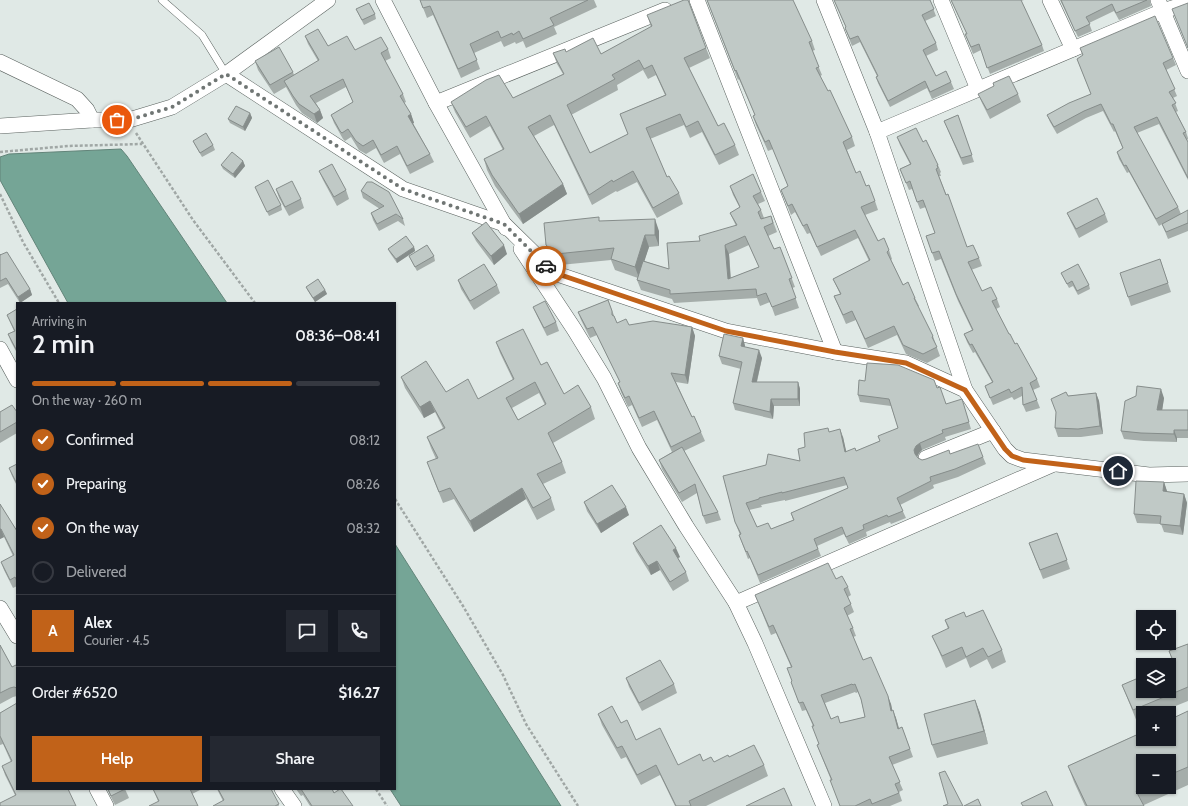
<!DOCTYPE html>
<html lang="en">
<head>
<meta charset="utf-8">
<style>
  :root { --surface:#171b24; --page:#242831; --text:#f1f3f6; --muted:#9ea1a6; --line:#363941; --accent:#c16219 }
  body { margin:0; font-family:Cabin,sans-serif; background:var(--page); color:var(--text); height:100vh; display:flex; flex-direction:column; font-size:15px; white-space:nowrap }
  * { box-sizing:border-box; margin:0 }
  p { font-size:13px; color:var(--muted) }
  .icon { flex:none; width:22px; height:22px; fill:none; stroke:currentColor; stroke-width:2; stroke-linecap:round; stroke-linejoin:round }
  .map { position:relative; flex:1; overflow:hidden }
  .drawer { position:absolute; left:16px; top:302px; width:380px; height:488px; display:flex; flex-direction:column; background:var(--surface); border-radius:0px; box-shadow:0 1px 3px #0004 }
  .drawer>* { flex:none }
  .buttons { position:absolute; left:1136px; top:610px; display:grid; gap:8px }
  .buttons a { display:grid; place-items:center; width:40px; height:40px; border-radius:0px; background:var(--surface); box-shadow:0 1px 3px #0004; font-size:20px }
  .pin { position:absolute; display:grid; place-items:center; width:34px; height:34px; color:#fff; margin:-17px; border:2px solid #fff; border-radius:50%; box-shadow:0 1px 4px #0007 }
  .courier { position:absolute; display:grid; place-items:center; width:40px; height:40px; margin:-20px; border:3px solid #c16219; border-radius:50%; background:#fff; color:#222; box-shadow:0 1px 5px #0007 }
  .head em { font-style:normal; font-weight:600 }
  .head div { display:flex; flex-direction:column-reverse }
  .head { display:flex; align-items:center; justify-content:space-between; height:68px; padding:0 16px }
  h1 { font-size:26px; font-weight:600; line-height:30px }
  .bar { display:grid; grid-template-columns:repeat(4,1fr); gap:6px 4px; align-content:center; height:48px; padding:0 16px }
  .bar i { height:5px; border-radius:3px; background:var(--line) }
  .bar .selected { background:var(--accent) }
  .bar p { grid-column:span 4 }
  .line { display:flex; align-items:center; gap:10px; padding:0 16px; border-top:1px solid var(--line) }
  .line div { flex:1 }
  .round { display:grid; place-items:center; flex:none; width:42px; height:42px; border-radius:0px; background:var(--page) }
  ol { padding:0 16px; list-style:none }
  li { display:flex; align-items:center; gap:12px; height:44px }
  li p { margin-inline-start:auto }
  li .icon { padding:4px; border-radius:50%; background:var(--accent); color:#fff; stroke-width:4 }
  li:last-child { color:var(--muted) }
  li i { width:22px; height:22px; border:2px solid var(--line); border-radius:50% }
  .cta { display:flex; gap:8px; margin-top:auto; padding:8px 16px }
  .cta a { flex:1; height:46px; border-radius:0px; background:var(--accent); color:#fff; font-size:16px; font-weight:600; line-height:46px; text-align:center }
  .cta a+a { background:var(--page); color:var(--text) }
  .map>svg:first-child { display:block }
  .water { fill:#75a596; stroke:#628479 }
  .lines { fill:none; stroke-linecap:round; stroke-linejoin:round }
  .service-casing { stroke:#59615e; stroke-width:8 }
  .minor-casing { stroke:#59615e; stroke-width:16 }
  .path { stroke:#a0a7a5; stroke-width:2.5; stroke-dasharray:3 2; stroke-linecap:butt }
  .service { stroke:#fff; stroke-width:7 }
  .minor { stroke:#fff; stroke-width:15 }
  .wall { fill:#a5adaa; fill-rule:evenodd }
  .shaded-wall { fill:#868d8b }
  .building { fill:#c0c9c6; stroke:#868d8b; fill-rule:evenodd }
  .done { stroke:#707674; stroke-width:4; stroke-dasharray:0 7.2 }
  .route { stroke:#c16219; stroke-width:5 }
</style>
</head>
<body>
<div class="map">
<svg width="1188" height="806" viewBox="0 0 1188 806">
  <rect width="100%" height="100%" fill="#e0e9e6"/>
  <g class="water">
    <polygon points="121,149 127,156 227,303 68,303 0,180 0,157 9,154"/>
    <polygon points="395,544 561,806 401,806 390,789 395,789"/>
  </g>
  <g class="lines">
    <defs>
      <polyline id="service" points="162,0 202,35 226,74"/>
      <g id="minor">
        <polyline points="383,0 436,103 506,228"/>
        <polyline points="697,0 835,352"/>
        <polyline points="824,0 877,132 965,390"/>
        <polyline points="941,0 978,89"/>
        <polyline points="1050,0 1073,49"/>
        <polyline points="1158,0 1188,71"/>
        <polyline points="0,62 77,99 87,110 92,120 129,120 172,107 226,74 403,189 504,224 552,271 557,274 726,331 835,352 906,363 965,390 1005,449 1012,456 1023,460 1149,475 1188,474"/>
        <polyline points="226,74 328,0"/>
        <polyline points="436,103 665,10"/>
        <polyline points="0,126 92,120"/>
        <polyline points="877,132 1163,11 1188,3"/>
        <polyline points="521,249 574,329 604,378 639,448 686,526 736,603 755,643 824,806"/>
        <polyline points="0,349 17,380"/>
        <polyline points="926,458 993,431"/>
        <polyline points="736,603 1054,464"/>
        <polyline points="0,608 17,636"/>
        <polyline points="97,789 106,806"/>
        <polyline points="282,789 294,806"/>
      </g>
    </defs>
    <use href="#service" class="service-casing"/>
    <use href="#minor" class="minor-casing"/>
    <g class="path">
      <polyline points="136,133 193,220 255,303"/>
      <polyline points="0,152 68,146 142,144"/>
      <polyline points="0,194 23,242 59,303"/>
      <polyline points="395,499 463,606 503,675 526,724 578,806"/>
      <polyline points="376,789 387,806"/>
    </g>
    <use href="#service" class="service"/>
    <use href="#minor" class="minor"/>
  </g>
  <g class="wall">
    <polygon points="420,0 594,0 597,7 554,27 557,34 526,48 523,41 516,44 515,42 504,47 501,41 474,53 480,69 461,78 433,15 427,18"/>
    <polygon points="707,0 812,41 815,50 812,51 822,75 820,76 852,137 855,146 847,150 856,173 866,186 875,201 878,210 865,215 878,241 889,250 892,259 891,260 903,285 915,298 919,306 918,307 933,336 936,345 940,356 927,363 906,354 897,335 868,348 856,320 846,324 834,296 840,294 833,279 869,261 858,238 821,256 810,233 807,234 795,212 791,215 781,190 788,186 773,149 768,151 756,125 753,116 755,115 739,79 738,80"/>
    <polygon points="834,0 930,0 936,16 925,21 936,43 938,50 926,56 936,76 951,82 954,89 932,99 927,88 890,107 878,83 876,77 877,76 860,42 852,46 845,28 846,27"/>
    <polygon points="951,0 1024,0 1021,1 1042,45 1044,51 990,74 981,50 973,54 965,34 967,34"/>
    <polygon points="1060,0 1150,0 1151,6 1119,20 1114,11 1089,23 1092,31 1078,37"/>
    <polygon points="356,9 375,14 376,19 364,25"/>
    <path d="M647,15L706,48L710,58L689,68L718,126L735,145L739,155L719,165L702,132L690,138L684,125L650,139L667,177L679,193L683,204L657,218L637,182L617,192L616,191L592,205L554,125L534,136L563,184L567,194L523,224L495,186L487,170L484,159L503,150L490,126L470,138L455,112L451,102L513,98L563,74L557,64L553,53L566,52L601,54L651,27ZM643,70L648,79L656,75L665,95L620,114L628,134L590,153L571,115L618,90L617,85Z"/>
    <polygon points="305,36 328,46 355,50 388,49 391,58 385,61 403,94 406,102 404,103 411,114 414,123 413,123 430,154 434,162 410,174 400,154 384,163 376,148 366,154 359,150 351,137 345,141 343,139 334,123 331,115 353,102 346,87 316,103 320,110 323,118 317,123 302,113 296,105 286,87 274,94 258,70 255,61 293,72 294,75 318,61 308,44"/>
    <polygon points="1080,48 1173,58 1176,65 1166,70 1177,96 1173,98 1178,111 1176,112 1186,132 1188,138 1188,139 1187,140 1188,142 1188,180 1159,124 1137,133 1178,207 1181,214 1188,210 1188,231 1168,239 1162,224 1159,226 1129,172 1127,173 1119,159 1117,152 1123,149 1115,131 1114,132 1103,111 1086,118 1057,134 1050,122 1047,115 1091,94 1077,59 1083,56"/>
    <polygon points="978,94 1018,94 1021,102 990,119 982,103"/>
    <polygon points="250,113 252,118 245,131 230,123 228,119"/>
    <polygon points="958,115 974,162 963,165 944,121"/>
    <polygon points="897,137 923,142 938,165 941,172 940,173 941,176 939,176 967,247 979,258 982,266 971,270 982,291 997,299 1000,307 996,309 1009,334 1037,379 1040,387 1033,390 1040,408 1026,412 1023,405 1022,396 1014,400 1012,397 993,405 985,386 992,382 975,352 973,353 967,342 964,334 972,330 958,301 941,259 935,261 926,236 935,233 926,207 920,209 912,189 909,190 900,169 910,164 900,145"/>
    <polygon points="193,141 213,145 215,150 202,157 195,145"/>
    <polygon points="243,161 245,166 235,178 223,169 221,165"/>
    <polygon points="319,171 346,190 349,199 337,206 323,180"/>
    <path d="M730,186L761,192L765,201L758,204L761,210L764,218L771,216L777,232L768,236L774,249L780,247L795,287L792,288L799,308L775,316L770,302L760,306L757,298L674,303L672,299L641,290L637,280L638,278L615,270L611,260L560,265L550,256L546,245L600,221L659,231V246L649,247L644,261L669,269L700,241L736,226L730,213L740,208L733,195ZM749,245L759,267L731,278L729,254Z"/>
    <polygon points="255,187 281,205 282,210 269,216"/>
    <polygon points="276,189 301,199 304,208 289,216 279,198"/>
    <polygon points="361,191 403,219 405,226 398,221 379,231 373,220 371,213 380,209 363,198"/>
    <polygon points="1067,213 1105,214 1108,222 1079,238 1071,222"/>
    <polygon points="472,233 507,254 494,265 476,241"/>
    <polygon points="414,247 415,251 397,263 390,253 388,249"/>
    <polygon points="0,254 30,289 32,295 20,303 8,284 0,288"/>
    <polygon points="409,256 434,256 435,261 417,271 411,260"/>
    <polygon points="1160,259 1171,292 1131,306 1128,297"/>
    <polygon points="1061,273 1089,285 1090,289 1078,295 1073,286 1069,288"/>
    <polygon points="458,280 497,285 500,293 474,310 461,289"/>
    <polygon points="306,287 325,290 327,294 315,302 308,291"/>
    <polygon points="608,300 617,323 629,325 692,327 695,336 688,384 676,382 692,417 701,432 705,441 684,451 718,512 721,520 706,524 703,516 697,493 682,502 662,469 659,460 672,452 657,420 642,427 632,405 628,407 621,392 618,383 620,382 597,335 590,338 581,320 578,312"/>
    <polygon points="533,307 556,322 559,331 547,336 537,316"/>
    <polygon points="17,309 17,353 11,342 8,334 14,331 10,322 7,315"/>
    <polygon points="743,338 745,346 745,347 762,358 757,382 798,382 800,389 800,406 774,406 773,419 735,410 733,403 741,369 722,364 719,356"/>
    <path d="M496,342L541,365L564,394L591,407L595,419L553,443L562,462L566,473L543,484L551,498L555,510L537,520L526,499L474,532L454,499L443,503L431,473L436,459L431,448L427,437L443,428L435,412L424,418L405,388L401,377L446,392L478,399L513,380L500,353ZM539,393L545,405L518,420L512,408Z"/>
    <path d="M937,388L946,404L964,406L971,429L945,437L946,440L922,450L919,453L917,457L918,458L922,460L950,454L983,457L986,464L958,477L933,485L934,488L900,505L906,518L891,524L890,522L866,532L867,536L849,544L844,534L817,546L821,556L760,583L750,558L748,559L739,535H740L735,522L723,476L800,461L805,447L829,432L843,437L846,452L856,451L880,441L898,428L891,406L860,402L858,395ZM847,485L848,488L791,513L793,520L771,529L757,527L749,510L762,507L761,505L785,500V501Z"/>
    <polygon points="1096,393 1099,401 1103,434 1081,437 1058,437 1055,428 1068,396"/>
    <polygon points="1136,396 1164,398 1162,410 1188,410 1188,438 1177,438 1177,442 1144,441 1124,439 1121,431"/>
    <polygon points="0,412 17,412 17,433 0,443"/>
    <polygon points="17,464 17,486 12,476 9,468"/>
    <polygon points="1164,482 1167,492 1184,494 1187,503 1183,535 1164,532 1161,524 1137,523 1134,514"/>
    <polygon points="584,502 629,515 601,533 587,511"/>
    <polygon points="0,504 17,531 17,586 13,588 4,570 1,562 13,556 4,537 0,539"/>
    <polygon points="1057,533 1070,569 1043,579 1029,543"/>
    <polygon points="633,543 680,557 678,558 686,572 689,581 673,591 660,570 651,575 636,551"/>
    <path d="M836,579L848,587L851,595L848,597L854,612L847,616L853,628L856,636L853,637L863,660L891,704L892,710L896,718L899,728L902,727L913,757L892,765L903,790L899,792L902,801L890,806H840L831,780L817,745L819,744L813,726L806,710L802,711L791,682L792,681L791,667L776,633L771,635L755,595ZM855,692L856,693L858,692L861,700L865,717L840,723L831,719L825,703Z"/>
    <polygon points="966,617 1002,650 1006,662 992,669 987,659 970,668 966,658 946,668 937,647 932,636 948,629 945,620"/>
    <polygon points="1188,644 1188,701 1158,713 1143,713 1143,719 1137,722 1122,685 1173,663 1169,651"/>
    <polygon points="0,645 12,667 17,667 17,696 13,697 0,704"/>
    <polygon points="626,678 674,684 677,693 642,711 629,687"/>
    <polygon points="975,700 980,713 988,744 937,758 932,745"/>
    <polygon points="17,703 17,789 68,789 15,795 5,775 2,766 11,762 3,744 0,745 0,713"/>
    <path d="M1188,711V785L1144,805V806H1085L1074,782L1068,766ZM1169,761V787H1143Z"/>
    <polygon points="598,714 621,723 636,740 678,765 703,761 714,762 729,757 764,765 768,776 706,806 675,806 660,775 641,785 626,757 621,759 602,725"/>
    <polygon points="107,789 125,789 129,798 115,805"/>
    <polygon points="153,789 202,789 192,794 158,801"/>
    <polygon points="217,789 271,789 279,806 213,806 223,801"/>
    <polygon points="296,789 332,789 334,793 353,806 310,806 303,795 301,796"/>
  </g>
  <g class="shaded-wall">
    <polygon points="320,110 323,118 317,123 314,114"/>
    <polygon points="250,113 252,118 245,131 243,127"/>
    <polygon points="411,114 414,123 412,124 408,116"/>
    <polygon points="243,161 245,166 235,178 233,174"/>
    <polygon points="563,184 567,194 523,224 519,214"/>
    <polygon points="655,219 659,231 659,246 655,235"/>
    <polygon points="645,235 649,247 639,278 635,267"/>
    <polygon points="504,245 507,254 494,265 491,256"/>
    <polygon points="725,245 729,254 731,288 728,279"/>
    <polygon points="414,247 415,251 397,263 396,259"/>
    <polygon points="30,289 32,295 20,303 18,297"/>
    <polygon points="325,290 327,294 315,302 313,298"/>
    <polygon points="692,327 695,336 688,384 685,375"/>
    <polygon points="743,338 745,346 744,354 741,346"/>
    <polygon points="759,350 762,358 755,389 752,382"/>
    <polygon points="798,382 800,389 800,406 798,399"/>
    <polygon points="1161,389 1164,398 1161,418 1157,410"/>
    <polygon points="1096,393 1099,401 1103,434 1100,426"/>
    <polygon points="771,399 774,406 773,419 770,412"/>
    <polygon points="430,401 435,412 424,418 420,407"/>
    <polygon points="840,429 843,437 848,459 845,452"/>
    <polygon points="1174,430 1177,438 1177,442 1174,434"/>
    <polygon points="920,443 922,450 919,453 917,457 915,454 914,450 916,446"/>
    <polygon points="1164,482 1167,491 1167,500 1163,491"/>
    <polygon points="522,488 526,499 474,532 470,521"/>
    <polygon points="1184,494 1187,503 1183,535 1180,526"/>
    <polygon points="626,507 629,515 601,533 597,524"/>
    <polygon points="0,529 1,529 4,537 0,539"/>
    <polygon points="676,548 680,557 676,559 673,550"/>
    <polygon points="657,561 660,570 651,575 648,566"/>
    <polygon points="888,696 891,704 894,719 891,711"/>
    <polygon points="975,700 980,713 988,744 984,731"/>
    <polygon points="893,710 896,718 901,737 898,729"/>
  </g>
  <g class="building">
    <polygon points="420,0 588,0 550,18 554,25 523,39 519,31 513,35 512,33 501,38 498,31 470,44 477,60 458,69 430,6 423,8"/>
    <path d="M684,0H688L706,48L684,58L718,126L724,123L735,145L715,155L698,121L686,127L680,114L646,128L667,177L669,176L679,193L653,208L633,171L613,182L612,180L589,195L550,115L528,127L563,184L519,214L492,175L484,159L504,149L486,116L466,127L451,102L486,80L499,75L513,98L564,74L553,53L565,49L566,52L593,38L601,54L652,26L647,15ZM639,60L644,69L652,65L666,95L620,114L628,134L590,153L567,105L615,79L612,75Z"/>
    <polygon points="707,0 793,0 812,41 809,42 819,67 816,68 828,91 830,90 852,137 843,142 856,173 860,171 866,186 869,185 875,201 861,207 878,241 884,238 889,250 887,252 903,285 908,282 915,298 914,298 933,336 932,337 937,347 923,354 903,345 894,326 865,339 852,311 843,315 834,296 841,294 833,279 870,260 855,230 817,247 807,224 803,226 792,204 788,206 781,190 788,186 769,140 765,142 753,116 755,115 736,70 735,71"/>
    <polygon points="834,0 930,0 934,9 922,15 936,43 923,50 936,76 946,71 951,82 930,92 925,81 888,101 876,77 878,76 858,36 850,39 845,28 846,27"/>
    <polygon points="951,0 1021,0 1042,45 987,68 979,44 971,47 965,34 967,34"/>
    <polygon points="1061,0 1147,0 1116,13 1112,4 1086,17 1090,24 1075,31"/>
    <polygon points="369,3 375,14 362,20 356,9"/>
    <polygon points="1188,3 1188,48 1172,9"/>
    <polygon points="1155,16 1173,58 1163,63 1175,89 1169,92 1176,103 1172,105 1186,132 1183,133 1188,142 1188,178 1157,117 1134,127 1178,207 1156,219 1126,165 1124,166 1117,152 1123,148 1113,124 1111,124 1101,104 1084,111 1054,127 1047,115 1069,103 1091,94 1077,59 1083,55 1080,48"/>
    <polygon points="318,29 328,46 347,36 355,50 381,37 388,49 381,53 403,94 400,96 411,114 408,116 430,154 407,166 397,146 381,155 373,140 363,146 356,141 348,129 342,133 340,131 331,115 353,102 343,79 310,96 320,110 314,114 299,104 293,96 284,81 319,60 305,36"/>
    <polygon points="279,47 293,72 270,85 255,61"/>
    <polygon points="1009,76 1018,94 987,110 978,94 994,86 993,83"/>
    <polygon points="236,106 250,113 243,127 228,119"/>
    <polygon points="958,115 972,155 961,158 944,121"/>
    <polygon points="916,128 923,142 926,140 938,165 937,165 938,168 936,169 946,195 948,194 967,247 973,245 979,258 968,262 982,291 991,287 997,299 992,301 1009,334 1010,334 1015,344 1017,343 1037,379 1030,383 1037,400 1023,405 1022,387 1011,393 1009,389 990,398 985,386 993,382 972,344 970,345 964,334 973,330 956,294 939,251 932,253 926,236 935,233 923,200 917,202 910,181 906,183 900,169 911,164 897,137"/>
    <polygon points="206,133 213,145 200,153 193,141"/>
    <polygon points="232,152 243,161 233,174 221,165"/>
    <polygon points="332,164 346,190 334,197 319,171"/>
    <path d="M753,174L761,192L753,196L761,210L758,212L761,219L771,216L773,223L764,227L774,249L780,247L792,278L789,279L796,298L772,307L766,293L757,296L756,289L670,294V290L637,280L643,261L669,269L667,243L700,241L699,236L737,225L730,213L740,207L730,186ZM745,236L759,267L728,279L725,245Z"/>
    <polygon points="268,180 281,205 267,212 255,187"/>
    <polygon points="292,181 301,199 285,207 276,189"/>
    <polygon points="367,182 372,182 389,192 403,219 396,214 377,224 371,213 384,206 361,191"/>
    <polygon points="1097,198 1105,214 1076,229 1067,213"/>
    <polygon points="1188,210 1188,223 1166,232 1162,224"/>
    <polygon points="599,217 599,221 655,219 655,235 645,235 635,267 611,259 614,248 556,254 546,245 544,223"/>
    <polygon points="486,222 504,245 491,256 472,233"/>
    <polygon points="406,236 414,247 396,259 388,249"/>
    <polygon points="427,245 434,256 415,267 409,256"/>
    <polygon points="7,252 30,289 18,297 6,278 0,281 0,254 0,255"/>
    <polygon points="1160,259 1168,283 1128,297 1120,273"/>
    <polygon points="484,264 497,285 470,301 458,280"/>
    <polygon points="1078,264 1089,285 1077,291 1072,281 1067,284 1061,273"/>
    <polygon points="318,279 325,290 313,298 306,287"/>
    <polygon points="608,300 612,311 612,315 614,316 617,323 626,319 629,325 653,321 692,327 685,375 671,373 692,417 694,416 701,432 671,447 654,411 639,418 629,396 625,398 618,383 620,382 593,327 587,329 578,312"/>
    <polygon points="545,301 556,322 544,328 533,307"/>
    <polygon points="17,309 17,351 8,334 15,331 7,315"/>
    <path d="M523,329L541,365L547,362L564,394L578,385L591,407L548,433L562,462L537,474L551,498L533,508L522,488L470,521L450,488L439,492L427,462L438,458L427,437L445,428L430,401L420,407L401,377L426,361L446,392L468,379L478,399L514,379L496,342ZM535,382L546,404L518,420L506,398Z"/>
    <polygon points="724,334 743,338 741,346 759,350 752,382 798,382 798,399 771,399 770,412 733,403 742,362 719,356"/>
    <path d="M867,363L898,365L934,380L937,388L940,387L946,404L962,399L969,422L942,430L943,433L920,443L916,446L914,450L915,454L918,458L922,460L926,459L949,450L950,454L978,444L983,457L955,469L930,477L931,481L897,498L903,511L888,517L887,515L863,525L864,529L846,537L842,527L814,539L818,549L758,575L747,551L746,552L739,535L741,534L735,522L723,476L766,465L768,454L800,461L798,449L805,447L804,433L828,428L829,432L840,429L845,452L855,448L856,451L880,441L878,436L898,428L889,399L858,395L859,380L865,381ZM844,477L848,488L791,513L794,520L771,529L768,523L757,527L746,503L759,499V498L782,492V493Z"/>
    <polygon points="1137,386 1161,389 1157,410 1188,410 1188,430 1174,430 1174,434 1141,433 1121,431 1125,401 1136,396"/>
    <polygon points="1066,392 1068,396 1096,393 1100,426 1078,429 1055,428 1056,412 1051,399"/>
    <polygon points="12,405 17,412 17,422 0,432 0,412"/>
    <polygon points="682,447 718,512 703,516 695,484 679,493 659,460"/>
    <polygon points="17,464 17,484 9,468"/>
    <polygon points="1136,481 1164,482 1163,491 1184,494 1180,526 1160,524 1161,516 1134,514"/>
    <polygon points="612,485 626,507 597,524 584,502"/>
    <polygon points="0,504 17,531 17,581 15,577 10,580 1,562 14,555 1,529 0,529"/>
    <polygon points="661,525 676,548 673,550 686,572 670,582 657,561 648,566 633,543"/>
    <polygon points="1057,533 1067,560 1040,570 1029,543"/>
    <path d="M828,563L836,579L842,576L848,587L844,589L851,604L844,608L853,628L850,629L863,660L871,657L888,696L891,711L893,710L898,729L902,727L910,749L889,757L900,782L895,784L899,793L872,804L870,799L855,806H840L830,780H832L817,745L819,744L812,726H814L803,702L799,703L791,682L792,681L787,668L792,667L773,625L769,627L755,595ZM852,684L853,685L855,684L861,699L865,717L840,723L838,716L831,719L821,695Z"/>
    <polygon points="983,610 1002,650 988,657 983,648 966,657 962,647 942,656 932,636 949,628 945,620 964,612 966,617"/>
    <polygon points="1188,644 1188,687 1133,710 1122,685 1143,676 1143,691 1169,691 1169,665 1174,663 1169,651"/>
    <polygon points="0,645 12,667 16,665 17,667 17,688 14,687 10,688 0,693"/>
    <polygon points="660,660 674,684 639,703 626,678"/>
    <polygon points="975,700 984,731 932,745 924,714"/>
    <polygon points="17,703 17,789 68,789 76,806 0,806 0,803 16,795 2,766 12,761 0,736 0,713"/>
    <polygon points="612,706 621,723 627,720 636,740 660,728 678,765 700,754 703,761 711,757 714,762 728,755 729,757 754,745 764,765 689,801 691,806 676,806 656,765 637,775 622,746 617,748 598,714"/>
    <polygon points="1188,711 1188,767 1169,775 1169,761 1143,761 1143,787 1144,787 1136,791 1144,806 1087,806 1068,766 1143,732 1143,739 1169,739 1169,720"/>
    <polygon points="945,771 963,806 943,806 948,804 939,773"/>
    <polygon points="784,788 792,806 746,806"/>
    <polygon points="108,789 125,789 111,796"/>
    <polygon points="153,789 190,789 198,806 149,806 159,801"/>
    <polygon points="218,789 271,789 279,804 275,806 213,806 224,800"/>
    <polygon points="301,789 332,789 334,793 340,789 341,789 353,806 312,806"/>
    <polygon points="1046,791 1053,806 1023,806 1021,803"/>
    <polygon points="978,799 981,806 964,806"/>
  </g>
  <g class="lines">
    <polyline class="done" points="117,120 129,120 172,107 226,74 403,189 504,224 546,266"/>
    <polyline class="route" points="546,266 552,271 558,274 726,331 835,352 906,363 965,390 1005,449 1012,456 1023,460 1118,471"/>
  </g>
</svg>
<div class="buttons">
<a><svg class="icon" aria-label="locate" viewBox="0 0 24 24"><circle cx="12" cy="12" r="6"/><path d="M12 2v4M12 18v4M2 12h4M18 12h4"/></svg></a>
<a><svg class="icon" aria-label="layers" viewBox="0 0 24 24"><path d="M12 4l9 5-9 5-9-5zM3 14l9 5 9-5"/></svg></a>
<a>+</a>
<a>−</a>
</div>
<div class="pin" style="left:117px;top:120px;background:#ea580c"><svg class="icon" aria-label="bag" viewBox="0 0 24 24"><path d="M5 8h14l-1 12H6zM9 8a3 3 0 0 1 6 0"/></svg></div>
<div class="pin" style="left:1118px;top:471px;background:#1f2937"><svg class="icon" aria-label="home" viewBox="0 0 24 24"><path d="M3 11l9-7 9 7M6 9v11h12V9"/></svg></div>
<div class="courier" style="left:546px;top:266px"><svg class="icon" aria-label="car" viewBox="0 0 24 24"><path d="M5 17H2v-5l4-1 3-4h7l3 4 3 1v5h-3M9 17h6M6 11h13"/><circle cx="7" cy="17" r="2"/><circle cx="17" cy="17" r="2"/></svg></div>
<section class="drawer">
<div class="head"><div><h1>2 min</h1><p>Arriving in</p></div><em>08:36–08:41</em></div>
<div class="bar"><i class="selected"></i><i class="selected"></i><i class="selected"></i><i></i><p>On the way · 260 m</p></div>
<ol>
<li><svg class="icon" aria-label="check" viewBox="0 0 24 24"><path d="M5 12l5 5 9-10"/></svg>Confirmed<p>08:12</p></li>
<li><svg class="icon" aria-label="check" viewBox="0 0 24 24"><path d="M5 12l5 5 9-10"/></svg>Preparing<p>08:26</p></li>
<li><svg class="icon" aria-label="check" viewBox="0 0 24 24"><path d="M5 12l5 5 9-10"/></svg>On the way<p>08:32</p></li>
<li><i></i>Delivered</li>
</ol>
<div class="line" style="height:72px"><b class="round" style="background:var(--accent);color:#fff">A</b><div><b>Alex</b><p>Courier · 4.5</p></div><a class="round"><svg class="icon" aria-label="chat" viewBox="0 0 24 24"><path d="M4 5h16v11H9l-5 4z"/></svg></a><a class="round"><svg class="icon" aria-label="phone" viewBox="0 0 24 24"><path d="M5 4h4l2 5-3 2q2 4 5 5l2-3 5 2v4C11 20 4 13 5 4z"/></svg></a></div>
<div class="line" style="height:52px"><div>Order #6520</div><b>$16.27</b></div>
<div class="cta"><a>Help</a><a>Share</a></div>
</section>
</div>
</body>
</html>
